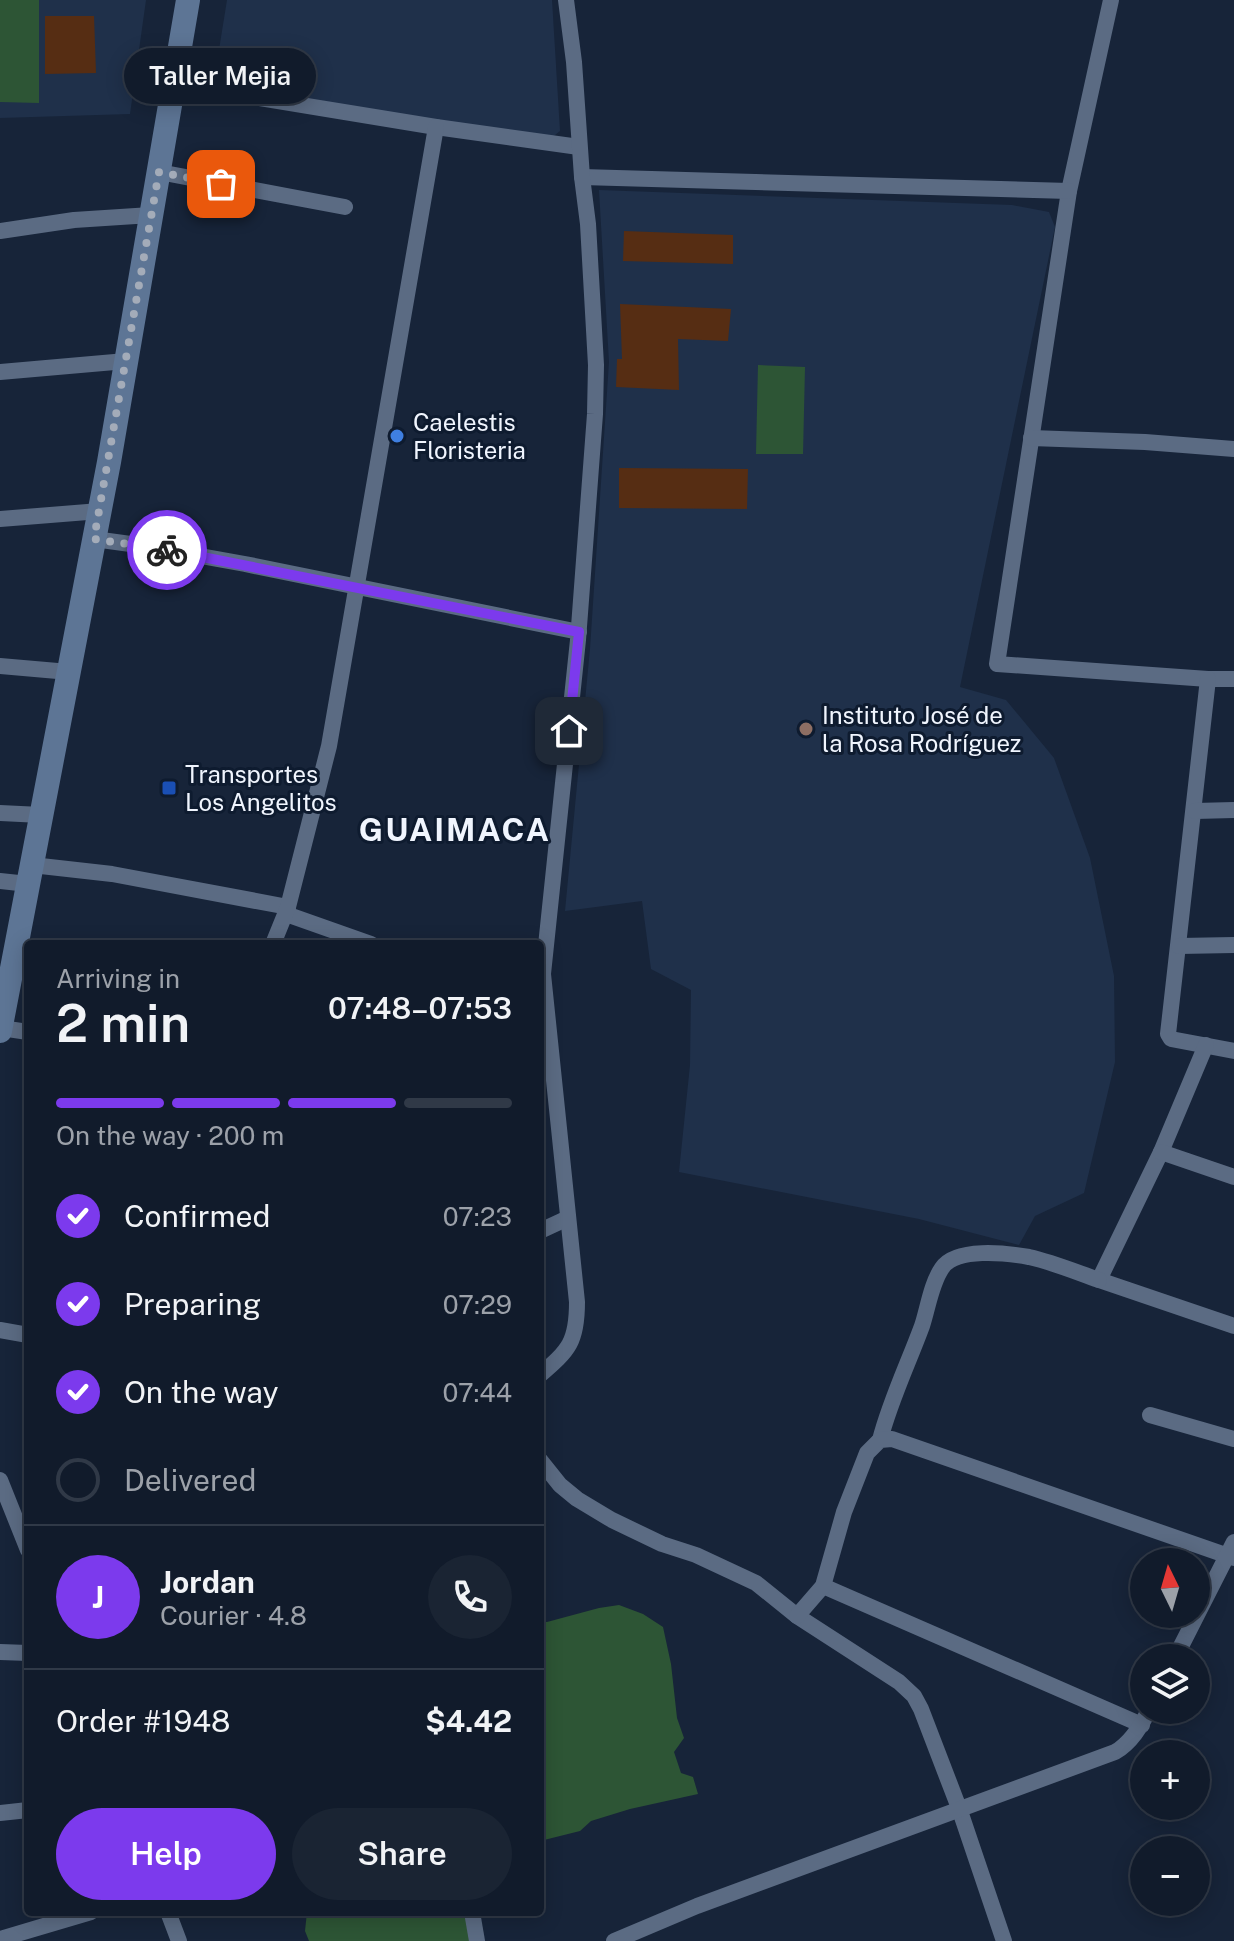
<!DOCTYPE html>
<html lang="en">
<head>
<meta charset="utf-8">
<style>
  :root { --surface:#111b2b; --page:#1a2433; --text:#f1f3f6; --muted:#9ca1a9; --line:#303947; --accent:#7c3aed }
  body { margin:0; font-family:"Public Sans",sans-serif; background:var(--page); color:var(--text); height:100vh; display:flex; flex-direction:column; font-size:30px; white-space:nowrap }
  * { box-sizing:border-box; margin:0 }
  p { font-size:26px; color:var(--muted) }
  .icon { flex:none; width:44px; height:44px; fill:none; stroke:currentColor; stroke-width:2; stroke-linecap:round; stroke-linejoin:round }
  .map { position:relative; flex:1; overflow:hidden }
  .drawer { position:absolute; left:24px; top:940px; width:520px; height:976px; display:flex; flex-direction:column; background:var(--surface); border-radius:8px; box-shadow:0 4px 20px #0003,0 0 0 2px var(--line) }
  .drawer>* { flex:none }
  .needle { width:52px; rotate:355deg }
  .buttons { position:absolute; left:1130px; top:1548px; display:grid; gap:16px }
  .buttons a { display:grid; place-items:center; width:80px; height:80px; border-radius:50%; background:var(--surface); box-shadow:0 4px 20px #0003,0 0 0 2px var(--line); font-size:40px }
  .pin { position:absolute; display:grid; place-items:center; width:68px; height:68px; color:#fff; margin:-34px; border-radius:16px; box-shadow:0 4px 12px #0006 }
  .courier { position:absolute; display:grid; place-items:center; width:80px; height:80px; margin:-40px; border:6px solid #7c3aed; border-radius:50%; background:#fff; color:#222; box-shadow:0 2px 10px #0007 }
  .bubble { position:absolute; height:56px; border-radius:28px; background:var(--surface); box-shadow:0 4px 20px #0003,0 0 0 2px var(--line); font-size:26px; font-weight:600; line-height:56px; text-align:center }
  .overview em { font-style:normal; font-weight:600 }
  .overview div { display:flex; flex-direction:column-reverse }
  .overview { display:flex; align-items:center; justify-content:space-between; height:136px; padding:0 32px }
  h1 { font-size:52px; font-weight:600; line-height:60px }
  .bar { display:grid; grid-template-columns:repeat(4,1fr); gap:12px 8px; align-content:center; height:96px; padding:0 32px }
  .bar i { height:10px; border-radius:6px; background:var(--line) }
  .bar .current { background:var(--accent) }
  .bar p { grid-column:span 4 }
  .line { display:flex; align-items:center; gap:20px; padding:0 32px; border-top:2px solid var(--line) }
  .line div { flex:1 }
  .round { display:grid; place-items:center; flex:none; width:84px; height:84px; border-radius:42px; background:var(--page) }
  ol { padding:0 32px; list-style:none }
  li { display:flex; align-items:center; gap:24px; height:88px }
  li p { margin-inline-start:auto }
  li .icon { padding:8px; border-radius:50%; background:var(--accent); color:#fff; stroke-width:4 }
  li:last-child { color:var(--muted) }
  li i { width:44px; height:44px; border:4px solid var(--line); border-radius:50% }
  .action { display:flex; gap:16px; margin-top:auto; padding:16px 32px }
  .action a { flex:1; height:92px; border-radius:48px; background:var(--accent); color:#fff; font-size:32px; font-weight:600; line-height:92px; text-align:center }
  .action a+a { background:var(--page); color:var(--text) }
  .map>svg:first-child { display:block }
  .built { fill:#1f304a }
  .green { fill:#2d5535 }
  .building { fill:#562d13 }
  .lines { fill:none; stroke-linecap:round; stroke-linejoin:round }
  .street { stroke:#5b6b83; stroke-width:16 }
  .secondary { stroke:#5d7595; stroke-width:24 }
  .done { stroke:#a4acb9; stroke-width:8; stroke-dasharray:0 14.4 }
  .route { stroke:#7c3aed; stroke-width:10 }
  .shop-dot { fill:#3f7fe0; stroke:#0e1b2f; stroke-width:3 }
  .education-dot { fill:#8d6e63; stroke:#0e1b2f; stroke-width:3 }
  .transit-dot { fill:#1a4fb4; stroke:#0e1b2f; stroke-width:3 }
  .labels { text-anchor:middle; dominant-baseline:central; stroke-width:6; stroke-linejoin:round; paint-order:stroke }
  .poi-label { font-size:24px; fill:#f0f5fe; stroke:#0e1b2f; text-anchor:start }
  .district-label { font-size:32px; font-weight:bold; letter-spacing:2px; fill:#f0f5fe; stroke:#0e1b2f }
</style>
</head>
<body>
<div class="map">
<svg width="1234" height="1941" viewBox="0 0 1234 1941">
  <rect width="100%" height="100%" fill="#172439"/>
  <g class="built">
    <polygon points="0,0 146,0 130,114 0,118"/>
    <polygon points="227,0 552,0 560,131 550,139 213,87"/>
    <polygon points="599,190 1012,205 1049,212 1055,227 960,687 1006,700 1054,758 1090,858 1114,976 1115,1062 1084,1193 1035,1216 1019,1245 919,1219 679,1172 690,1065 691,990 651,969 642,901 565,911 590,649 609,362"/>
  </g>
  <g class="green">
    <polygon points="0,0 39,0 39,103 0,102"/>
    <polygon points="758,365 805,367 803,454 756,454"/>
    <polygon points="619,1605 643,1614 663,1627 671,1664 677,1718 684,1738 674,1752 681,1773 693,1777 698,1794 630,1809 591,1821 580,1831 540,1841 540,1622 547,1622 599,1608"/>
    <polygon points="307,1912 465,1912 470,1941 309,1941 305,1931"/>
  </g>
  <g class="building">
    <polygon points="45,16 94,16 96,73 45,74"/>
    <polygon points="624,231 733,235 733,264 623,261"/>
    <polygon points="620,304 731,309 728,341 678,339 679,390 616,387 617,359 622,359"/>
    <polygon points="619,468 748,469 747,509 619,508"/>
  </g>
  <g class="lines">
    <g class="street">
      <polyline points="1111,0 1069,191 997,664 1208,679 1234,679"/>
      <polyline points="173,84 436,127 579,147"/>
      <polyline points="159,172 345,207"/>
      <polyline points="582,177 1069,191"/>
      <polyline points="0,231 74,220 151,215"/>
      <polyline points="0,372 126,361"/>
      <polyline points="1031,438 1145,442 1234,449"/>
      <polyline points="0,519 100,511"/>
      <polyline points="94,539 145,546 245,564 579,632"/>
      <polyline points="0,666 69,672"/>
      <polyline points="1208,679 1168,1034 1171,1039 1234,1051"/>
      <polyline points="1195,811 1234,810"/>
      <polyline points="0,813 41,815"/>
      <polyline points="32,865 112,874 288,907"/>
      <polyline points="0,881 28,884"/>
      <polyline points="286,914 371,944"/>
      <polyline points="273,944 288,907 329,746 436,127"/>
      <polyline points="1179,946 1234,945"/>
      <polyline points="1,1028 28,1032"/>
      <polyline points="1206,1045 1161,1152 1099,1280 1234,1326"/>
      <polyline points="1161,1152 1234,1177"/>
      <polyline points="540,1231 568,1218"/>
      <polyline points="0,1330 28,1335"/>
      <path d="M540,1375C569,1350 577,1342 577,1302L543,974L578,640L595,414L596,365L588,224L582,177L574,62L566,0"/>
      <polyline points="1150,1415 1234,1439"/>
      <path d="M880,1440C890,1401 908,1364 922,1326C928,1308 931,1284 942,1268C956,1247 1006,1253 1029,1257C1052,1262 1076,1272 1099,1280"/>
      <polyline points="540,1460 560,1485 577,1499 612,1520 662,1544 696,1555 756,1583 797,1616 899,1682 914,1696 921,1709 959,1808 1004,1941"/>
      <polyline points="0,1480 28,1550"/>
      <polyline points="823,1586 1142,1725"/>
      <polyline points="797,1616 823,1586 844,1512 867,1453 880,1440 892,1439 1234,1558"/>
      <polyline points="0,1652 28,1653"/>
      <polyline points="1175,1658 1234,1542"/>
      <polyline points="0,1813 28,1810"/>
      <polyline points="168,1912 179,1941"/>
      <polyline points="472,1912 477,1941"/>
      <polyline points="0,1939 91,1912"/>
      <path d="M614,1941L697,1906L1115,1752C1131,1743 1141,1726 1149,1710"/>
    </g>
    <polyline class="secondary" points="0,1031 109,462 188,0"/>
  </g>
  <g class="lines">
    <polyline class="done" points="167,550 94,539 159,172 221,184"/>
    <polyline class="route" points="167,550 579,632 569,731"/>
  </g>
  <circle class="shop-dot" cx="397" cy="436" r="8"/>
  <circle class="education-dot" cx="806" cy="729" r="8"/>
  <rect class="transit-dot" x="161" y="780" width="16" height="16" rx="4"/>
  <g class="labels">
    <g class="poi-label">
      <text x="413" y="422">Caelestis<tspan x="413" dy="28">Floristeria</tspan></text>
      <text x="822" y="715">Instituto José de<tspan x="822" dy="28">la Rosa Rodríguez</tspan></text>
      <text x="185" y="774">Transportes<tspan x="185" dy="28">Los Angelitos</tspan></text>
    </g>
    <g class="district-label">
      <text x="455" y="829">GUAIMACA</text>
    </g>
  </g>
</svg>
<div class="buttons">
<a><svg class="needle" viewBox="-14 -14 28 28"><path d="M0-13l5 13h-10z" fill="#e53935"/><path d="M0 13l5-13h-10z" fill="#9ca1a9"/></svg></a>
<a><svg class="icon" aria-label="layers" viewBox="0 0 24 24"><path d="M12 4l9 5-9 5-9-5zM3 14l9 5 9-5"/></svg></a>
<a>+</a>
<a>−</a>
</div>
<div class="pin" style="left:221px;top:184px;background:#ea580c"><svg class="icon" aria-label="bag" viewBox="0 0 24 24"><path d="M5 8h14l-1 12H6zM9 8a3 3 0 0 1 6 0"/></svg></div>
<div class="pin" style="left:569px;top:731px;background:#1f2937"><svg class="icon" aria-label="home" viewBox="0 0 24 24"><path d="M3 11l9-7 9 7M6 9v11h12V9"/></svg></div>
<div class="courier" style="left:167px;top:550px"><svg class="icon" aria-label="bike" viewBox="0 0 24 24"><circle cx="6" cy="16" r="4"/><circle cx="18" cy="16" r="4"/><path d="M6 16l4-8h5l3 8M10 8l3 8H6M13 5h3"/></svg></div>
<div class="bubble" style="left:124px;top:48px;width:192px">Taller Mejia</div>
<section class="drawer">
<div class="overview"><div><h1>2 min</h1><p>Arriving in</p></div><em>07:48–07:53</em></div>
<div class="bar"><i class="current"></i><i class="current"></i><i class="current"></i><i></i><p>On the way · 200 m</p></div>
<ol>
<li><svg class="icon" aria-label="check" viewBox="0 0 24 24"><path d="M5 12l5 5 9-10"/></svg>Confirmed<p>07:23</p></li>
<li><svg class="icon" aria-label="check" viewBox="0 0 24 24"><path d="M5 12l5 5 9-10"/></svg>Preparing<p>07:29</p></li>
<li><svg class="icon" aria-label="check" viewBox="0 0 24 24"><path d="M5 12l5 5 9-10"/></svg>On the way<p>07:44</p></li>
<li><i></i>Delivered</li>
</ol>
<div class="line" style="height:144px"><b class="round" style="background:var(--accent);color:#fff">J</b><div><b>Jordan</b><p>Courier · 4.8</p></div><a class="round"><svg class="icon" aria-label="phone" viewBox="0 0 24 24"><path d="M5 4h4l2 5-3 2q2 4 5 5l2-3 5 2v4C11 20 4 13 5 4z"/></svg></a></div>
<div class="line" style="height:104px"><div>Order #1948</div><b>$4.42</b></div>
<div class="action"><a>Help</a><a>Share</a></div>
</section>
</div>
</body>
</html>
